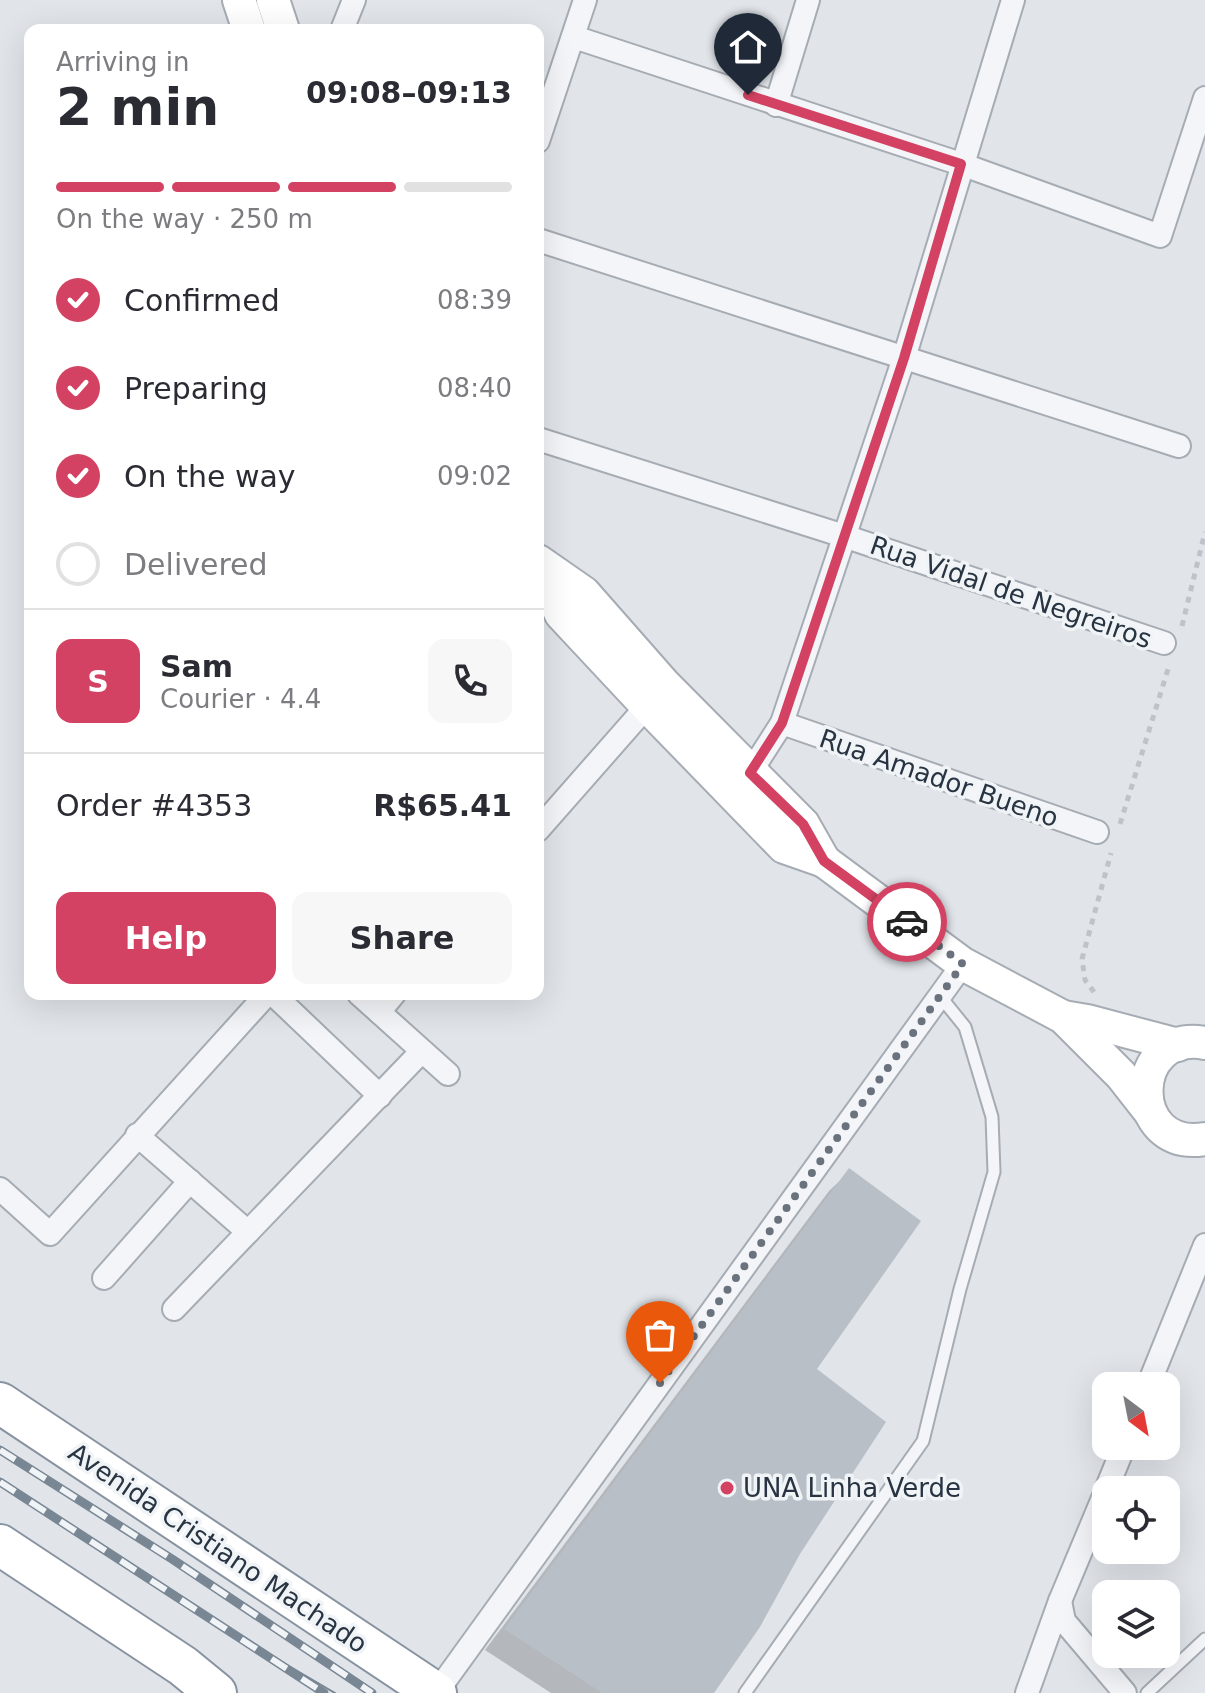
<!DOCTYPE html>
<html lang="en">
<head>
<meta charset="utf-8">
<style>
  :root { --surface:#fff; --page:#f7f7f7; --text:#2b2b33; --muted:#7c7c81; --line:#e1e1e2; --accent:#d34263 }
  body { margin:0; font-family:"DejaVu Sans",sans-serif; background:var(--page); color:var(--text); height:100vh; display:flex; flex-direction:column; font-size:30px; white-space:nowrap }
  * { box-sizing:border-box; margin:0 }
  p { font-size:26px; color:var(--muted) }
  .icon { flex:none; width:44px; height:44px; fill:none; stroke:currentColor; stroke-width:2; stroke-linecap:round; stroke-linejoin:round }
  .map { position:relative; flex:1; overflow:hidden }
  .details { position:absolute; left:24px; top:24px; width:520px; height:976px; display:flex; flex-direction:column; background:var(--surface); border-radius:16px; box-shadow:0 8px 32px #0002 }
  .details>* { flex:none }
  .needle { width:52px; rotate:148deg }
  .buttons { position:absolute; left:1092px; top:1372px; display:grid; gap:16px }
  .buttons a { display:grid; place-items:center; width:88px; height:88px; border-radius:16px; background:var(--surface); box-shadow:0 8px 32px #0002; font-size:40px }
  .pin { position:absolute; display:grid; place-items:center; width:68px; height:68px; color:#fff; margin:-82px -34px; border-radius:50% 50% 50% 0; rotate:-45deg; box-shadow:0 0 8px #0007 }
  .pin .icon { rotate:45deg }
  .courier { position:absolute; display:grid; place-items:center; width:80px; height:80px; margin:-40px; border:6px solid #d34263; border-radius:50%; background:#fff; color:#222; box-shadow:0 2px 10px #0007 }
  .headline em { font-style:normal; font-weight:800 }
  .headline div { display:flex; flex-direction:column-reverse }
  .headline { display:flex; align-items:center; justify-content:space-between; height:136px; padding:0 32px }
  h1 { font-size:52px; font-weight:800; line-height:60px }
  .bar { display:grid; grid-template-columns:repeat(4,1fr); gap:12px 8px; align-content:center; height:96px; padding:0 32px }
  .bar i { height:10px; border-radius:6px; background:var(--line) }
  .bar .current { background:var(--accent) }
  .bar p { grid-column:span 4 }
  .line { display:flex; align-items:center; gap:20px; padding:0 32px; border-top:2px solid var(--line) }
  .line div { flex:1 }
  .round { display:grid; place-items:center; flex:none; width:84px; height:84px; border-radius:16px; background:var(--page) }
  ol { padding:0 32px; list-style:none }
  li { display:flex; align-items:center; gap:24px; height:88px }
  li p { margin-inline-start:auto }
  li .icon { padding:8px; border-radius:50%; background:var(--accent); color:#fff; stroke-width:4 }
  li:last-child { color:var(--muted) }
  li i { width:44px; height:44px; border:4px solid var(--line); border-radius:50% }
  .action { display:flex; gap:16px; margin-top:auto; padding:16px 32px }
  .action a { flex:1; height:92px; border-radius:16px; background:var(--accent); color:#fff; font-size:32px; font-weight:800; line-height:92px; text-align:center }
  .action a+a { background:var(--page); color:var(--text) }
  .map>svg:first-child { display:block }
  .shadow { fill:#0003 }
  .building { fill:#b8bfc7 }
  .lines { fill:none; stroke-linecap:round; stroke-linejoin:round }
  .lane-casing { stroke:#a6acb4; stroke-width:15 }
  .street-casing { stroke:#a6acb4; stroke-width:26 }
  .secondary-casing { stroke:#a6acb4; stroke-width:36 }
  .highway-casing { stroke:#8793a1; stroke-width:44 }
  .path { stroke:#bfc3c9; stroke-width:5; stroke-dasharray:6 6; stroke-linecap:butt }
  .lane { stroke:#f4f5f8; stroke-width:11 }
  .street { stroke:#f4f5f8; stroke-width:22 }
  .secondary { stroke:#fff; stroke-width:32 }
  .highway { stroke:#fff; stroke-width:40 }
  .tram { stroke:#798694; stroke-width:2 }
  .rail-casing { stroke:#798694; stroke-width:9 }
  .rail { stroke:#f0f4f7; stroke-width:6; stroke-dasharray:18; stroke-linecap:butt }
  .done { stroke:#69727d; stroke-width:8; stroke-dasharray:0 14.4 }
  .route { stroke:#d34263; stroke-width:10 }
  .poi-dot { fill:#d34263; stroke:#f0f4f7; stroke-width:3 }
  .labels { text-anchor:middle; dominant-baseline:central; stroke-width:7; stroke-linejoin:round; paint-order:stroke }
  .street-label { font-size:26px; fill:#283442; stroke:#f0f4f7 }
  .poi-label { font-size:26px; fill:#283442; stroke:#f0f4f7; text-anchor:start }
</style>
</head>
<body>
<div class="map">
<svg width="1205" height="1693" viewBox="0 0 1205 1693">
  <rect width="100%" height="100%" fill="#e1e5ea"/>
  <polygon class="shadow" points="850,1171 712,1693 551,1693 485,1650 829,1191"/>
  <polygon class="building" points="849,1168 921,1221 817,1369 886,1422 800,1554 760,1627 714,1693 602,1693 504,1629"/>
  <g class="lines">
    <defs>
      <g id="lane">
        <polyline points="745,1693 923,1441 960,1289 994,1172 992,1117 965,1027 940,996"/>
        <polyline points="1147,1693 1205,1639"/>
      </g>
      <g id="street">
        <polyline points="342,30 354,0"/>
        <polyline points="574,37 961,164 1160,236 1205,98"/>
        <polyline points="776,105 808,0"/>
        <polyline points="538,141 585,0"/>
        <polyline points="538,240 1179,446"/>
        <polyline points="538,439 844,536 1164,643"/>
        <polyline points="782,723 1097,832"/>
        <polyline points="750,773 782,723 904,358 1013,0"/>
        <polyline points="538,830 647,706"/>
        <polyline points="273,994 380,1096"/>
        <polyline points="359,994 448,1074"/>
        <polyline points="379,1012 394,994"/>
        <polyline points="137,1135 248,1232"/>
        <polyline points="0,1189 50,1234 267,994"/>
        <polyline points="104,1278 190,1181"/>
        <polyline points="174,1309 422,1051"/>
        <polyline points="1148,1386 1205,1245"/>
        <polyline points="1106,1490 1124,1446"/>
        <polyline points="1060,1601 1064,1621 1125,1693"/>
        <polyline points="436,1693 963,964"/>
        <polyline points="1027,1693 1060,1601 1106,1491"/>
      </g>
      <g id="secondary">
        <polyline points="239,0 249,30"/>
        <polyline points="273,0 283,30"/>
        <polyline points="538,561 584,593 664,684 803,824 824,861"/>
        <polyline points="538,566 561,614 647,706 784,847 824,861 963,964 1063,1017 1121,1075 1150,1112"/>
        <polyline points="1063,1017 1087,1021 1178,1045"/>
        <path d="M1205,1043C1128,1029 1126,1152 1205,1139"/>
      </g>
      <g id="highway">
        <polyline points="0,1403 436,1693"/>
        <polyline points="0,1545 183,1666 216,1693"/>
      </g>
    </defs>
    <use href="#lane" class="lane-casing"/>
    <use href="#street" class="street-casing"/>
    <use href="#secondary" class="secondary-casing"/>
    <use href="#highway" class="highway-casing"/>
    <g class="path">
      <polyline points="1182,626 1205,532"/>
      <polyline points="1120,824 1169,666"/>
      <polyline points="1094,992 1085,980 1082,959 1111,853"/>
    </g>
    <use href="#lane" class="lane"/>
    <use href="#street" class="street"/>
    <use href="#secondary" class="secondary"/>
    <use href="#highway" class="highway"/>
    <polyline class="tram" points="253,1645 335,1693"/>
    <defs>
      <g id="rail">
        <polyline points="0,1450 172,1559 372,1693"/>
        <polyline points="0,1482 324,1693"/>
      </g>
    </defs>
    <use href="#rail" class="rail-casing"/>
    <use href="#rail" class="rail"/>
  </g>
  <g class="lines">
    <polyline class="done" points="660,1383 963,964 907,922"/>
    <polyline class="route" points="748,95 961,164 904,358 782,723 750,773 803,824 824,861 907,922"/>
  </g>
  <circle class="poi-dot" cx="727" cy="1488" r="8"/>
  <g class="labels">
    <g class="street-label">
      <text transform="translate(1011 592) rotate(19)">Rua Vidal de Negreiros</text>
      <text transform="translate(939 778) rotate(19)">Rua Amador Bueno</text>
      <text transform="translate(218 1548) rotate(34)">Avenida Cristiano Machado</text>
    </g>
    <g class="poi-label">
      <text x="743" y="1488">UNA Linha Verde</text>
    </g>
  </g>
</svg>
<div class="buttons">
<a><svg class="needle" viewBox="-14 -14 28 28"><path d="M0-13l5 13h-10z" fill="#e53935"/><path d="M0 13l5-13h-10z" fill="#7c7c81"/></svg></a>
<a><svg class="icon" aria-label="locate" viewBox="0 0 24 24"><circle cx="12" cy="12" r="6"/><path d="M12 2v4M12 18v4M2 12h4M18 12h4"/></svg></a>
<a><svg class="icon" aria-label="layers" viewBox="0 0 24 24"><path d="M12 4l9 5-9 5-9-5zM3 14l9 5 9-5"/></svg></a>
</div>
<div class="pin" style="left:660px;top:1383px;background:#ea580c"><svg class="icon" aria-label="bag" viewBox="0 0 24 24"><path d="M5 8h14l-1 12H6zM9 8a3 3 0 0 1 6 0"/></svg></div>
<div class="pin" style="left:748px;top:95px;background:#1f2937"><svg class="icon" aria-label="home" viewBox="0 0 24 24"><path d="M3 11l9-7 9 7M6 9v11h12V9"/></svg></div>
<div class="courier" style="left:907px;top:922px"><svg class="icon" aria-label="car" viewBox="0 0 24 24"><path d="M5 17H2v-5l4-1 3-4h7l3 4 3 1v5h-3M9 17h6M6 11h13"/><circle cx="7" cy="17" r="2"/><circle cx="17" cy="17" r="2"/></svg></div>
<section class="details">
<div class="headline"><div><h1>2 min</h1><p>Arriving in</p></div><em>09:08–09:13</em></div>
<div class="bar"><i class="current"></i><i class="current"></i><i class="current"></i><i></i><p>On the way · 250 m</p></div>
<ol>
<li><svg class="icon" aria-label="check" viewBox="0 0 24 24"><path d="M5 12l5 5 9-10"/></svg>Confirmed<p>08:39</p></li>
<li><svg class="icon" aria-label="check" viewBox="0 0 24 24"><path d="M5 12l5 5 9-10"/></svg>Preparing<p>08:40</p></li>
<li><svg class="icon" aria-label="check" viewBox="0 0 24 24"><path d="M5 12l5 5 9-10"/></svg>On the way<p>09:02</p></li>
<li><i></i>Delivered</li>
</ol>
<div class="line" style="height:144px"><b class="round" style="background:var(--accent);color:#fff">S</b><div><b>Sam</b><p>Courier · 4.4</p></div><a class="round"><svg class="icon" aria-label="phone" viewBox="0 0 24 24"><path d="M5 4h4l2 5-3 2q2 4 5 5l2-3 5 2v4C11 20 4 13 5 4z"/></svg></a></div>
<div class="line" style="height:104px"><div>Order #4353</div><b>R$65.41</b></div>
<div class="action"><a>Help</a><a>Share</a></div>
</section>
</div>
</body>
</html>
